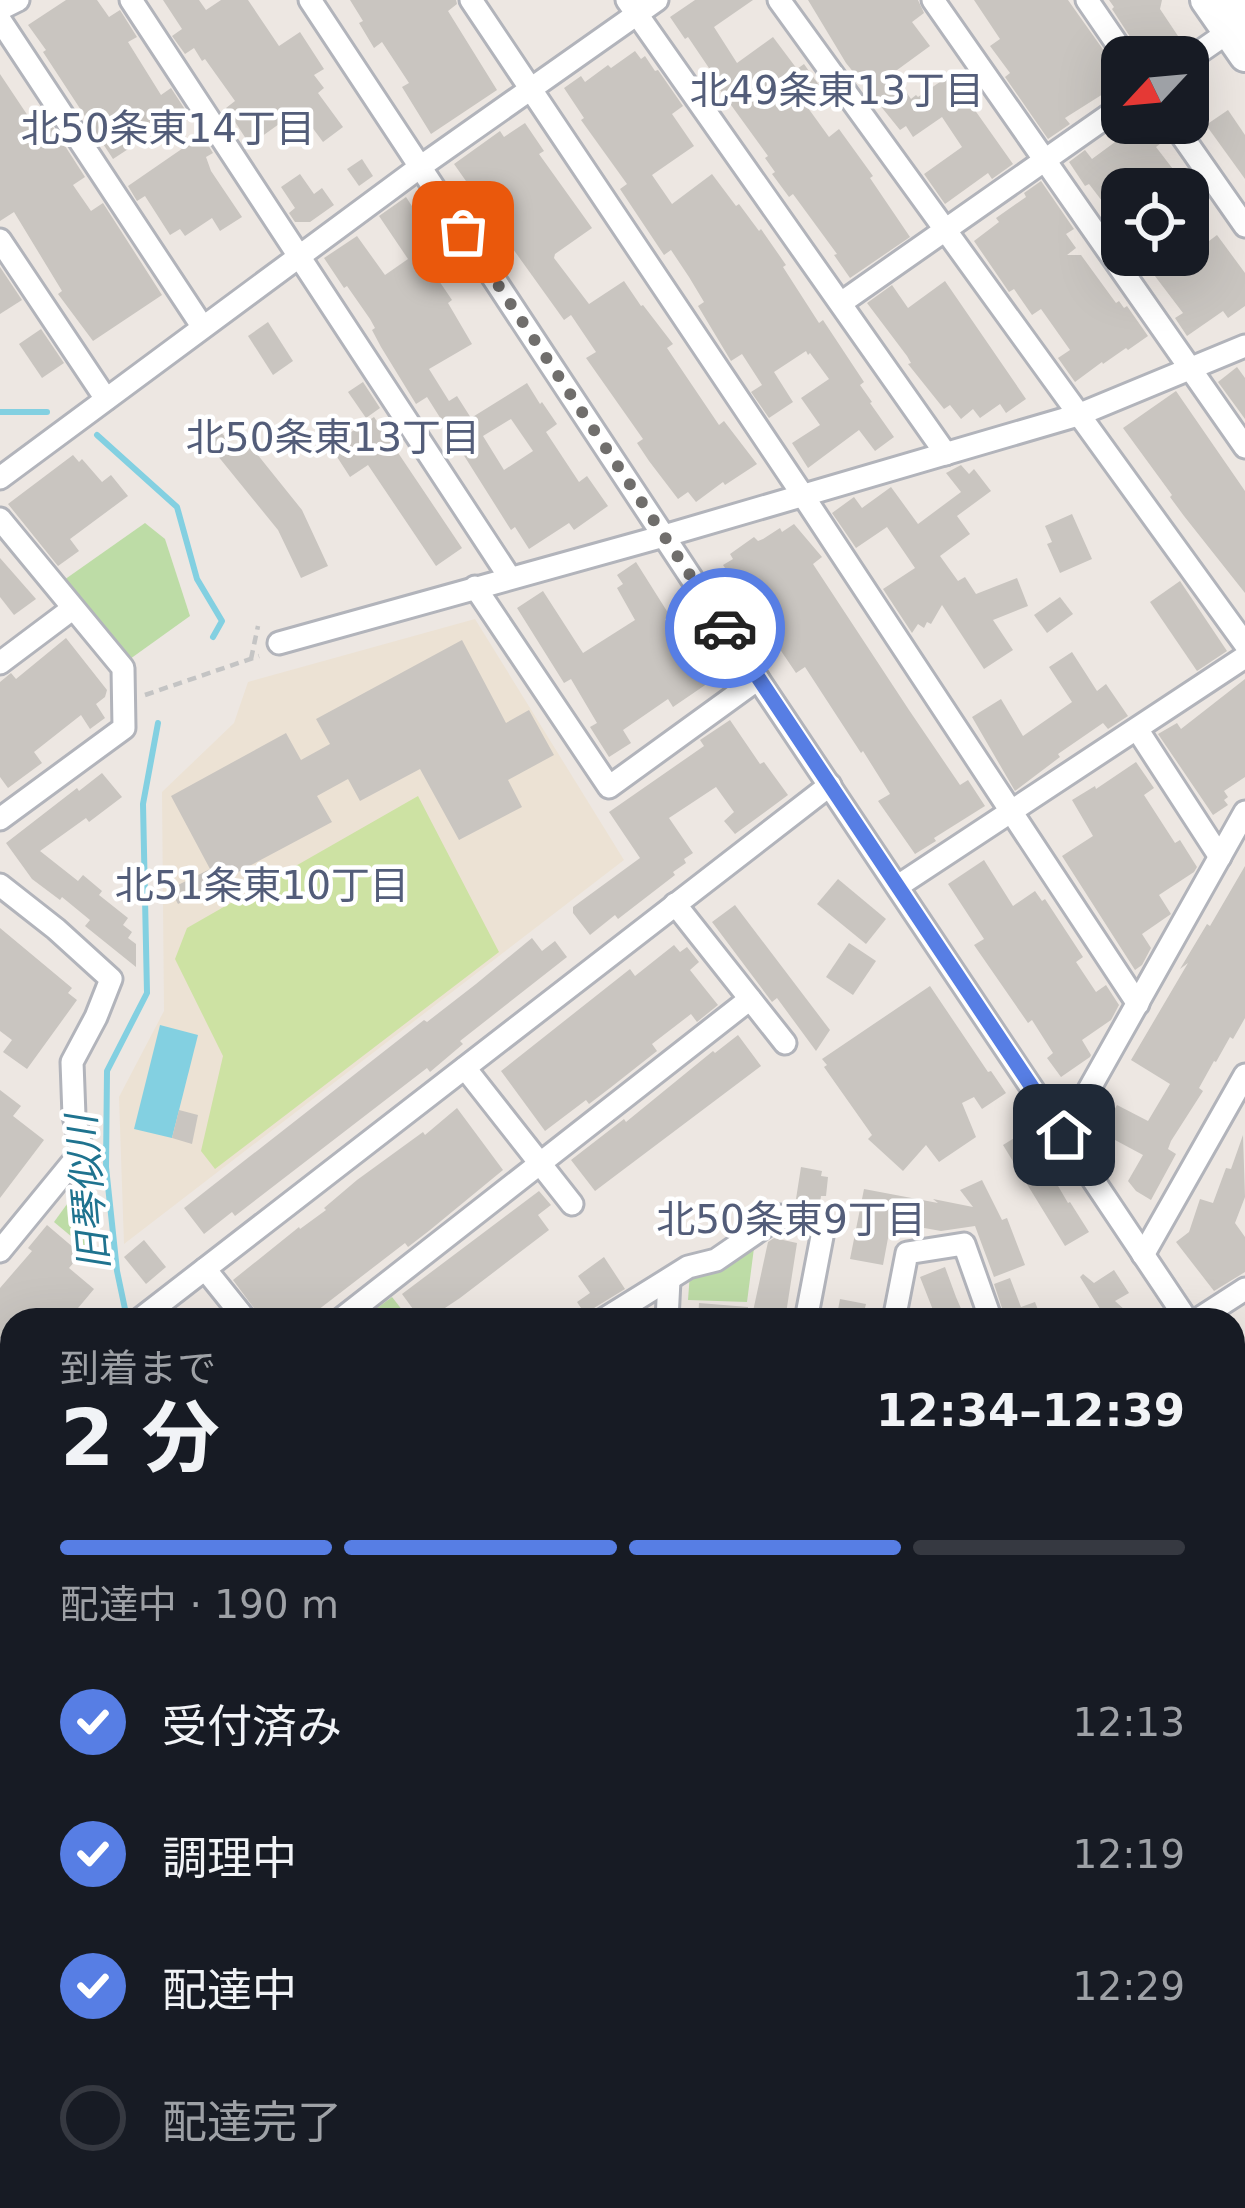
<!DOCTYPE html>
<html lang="ja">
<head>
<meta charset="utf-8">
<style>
  :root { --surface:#171b24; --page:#20242c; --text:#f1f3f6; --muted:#9ea1a6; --line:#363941; --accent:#577ee4 }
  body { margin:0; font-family:"DejaVu Sans","Noto Sans JP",sans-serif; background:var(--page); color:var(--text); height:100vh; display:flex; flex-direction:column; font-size:45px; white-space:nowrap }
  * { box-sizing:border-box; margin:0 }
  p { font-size:39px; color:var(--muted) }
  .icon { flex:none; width:66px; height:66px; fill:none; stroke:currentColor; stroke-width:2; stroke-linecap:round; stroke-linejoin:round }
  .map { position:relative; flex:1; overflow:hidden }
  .drawer { position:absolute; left:0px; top:1308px; width:1245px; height:900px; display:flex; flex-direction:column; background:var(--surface); border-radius:36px 36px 0 0; box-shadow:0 12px 48px #0002 }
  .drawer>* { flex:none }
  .needle { width:78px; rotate:244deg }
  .tools { position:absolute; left:1101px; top:36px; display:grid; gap:24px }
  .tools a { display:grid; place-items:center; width:108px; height:108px; border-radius:24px; background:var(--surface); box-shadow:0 12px 48px #0002; font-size:60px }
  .pin { position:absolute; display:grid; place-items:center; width:102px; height:102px; color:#fff; margin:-51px; border-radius:24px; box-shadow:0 6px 18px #0006 }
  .courier { position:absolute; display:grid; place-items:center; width:120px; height:120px; margin:-60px; border:9px solid #577ee4; border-radius:50%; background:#fff; color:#222; box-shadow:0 3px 15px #0007 }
  .overview em { font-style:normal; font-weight:700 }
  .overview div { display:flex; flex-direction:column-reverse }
  .overview { display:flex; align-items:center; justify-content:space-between; height:204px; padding:0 60px }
  h1 { font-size:78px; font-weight:700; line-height:90px }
  .bar { display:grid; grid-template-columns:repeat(4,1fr); gap:18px 12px; align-content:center; height:144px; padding:0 60px }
  .bar i { height:15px; border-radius:9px; background:var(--line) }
  .bar .selected { background:var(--accent) }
  .bar p { grid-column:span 4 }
  ol { padding:0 60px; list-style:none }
  li { display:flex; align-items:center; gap:36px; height:132px }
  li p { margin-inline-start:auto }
  li .icon { padding:12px; border-radius:50%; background:var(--accent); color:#fff; stroke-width:4 }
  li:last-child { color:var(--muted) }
  li i { width:66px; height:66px; border:6px solid var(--line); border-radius:50% }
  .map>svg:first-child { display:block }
  .education { fill:#ece2d4 }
  .green { fill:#bddca6 }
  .pitch { fill:#cde2a3 }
  .water { fill:#83d0e1 }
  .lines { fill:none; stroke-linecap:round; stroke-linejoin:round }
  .stream { stroke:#83d0e1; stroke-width:6 }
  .building { fill:#c9c5c0; fill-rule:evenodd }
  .street-casing { stroke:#b2b4bb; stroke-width:27 }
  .secondary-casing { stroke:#b2b4bb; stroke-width:36 }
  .primary-casing { stroke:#c4c4c4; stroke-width:39 }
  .path { stroke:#c4c4c4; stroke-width:4.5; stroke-dasharray:9 6; stroke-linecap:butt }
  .street { stroke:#fff; stroke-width:21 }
  .secondary { stroke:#fff; stroke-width:30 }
  .primary { stroke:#e0bd73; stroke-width:33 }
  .rail-casing { stroke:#a5a8b5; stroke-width:10 }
  .rail { stroke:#fff; stroke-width:6; stroke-dasharray:18; stroke-linecap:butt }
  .done { stroke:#706e6c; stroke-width:12; stroke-dasharray:0 21.6 }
  .route { stroke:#577ee4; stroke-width:15 }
  .labels { text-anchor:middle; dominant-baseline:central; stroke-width:9; stroke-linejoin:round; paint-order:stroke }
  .neighbourhood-label { font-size:39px; fill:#535d79; stroke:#fff }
  .water-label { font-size:39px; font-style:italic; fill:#1f738f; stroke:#fff }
</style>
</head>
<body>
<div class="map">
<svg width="1245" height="2208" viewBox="0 0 1245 2208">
  <rect width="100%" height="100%" fill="#ede7e2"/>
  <polygon class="education" points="475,619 624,860 124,1244 119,1097 164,1011 162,792 234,723 248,682"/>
  <g class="green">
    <polygon points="145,523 165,539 190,616 130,659 64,580"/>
    <polygon points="86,1178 90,1252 54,1222"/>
    <polygon points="754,1248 747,1302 688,1300 690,1273 723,1266"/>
    <polygon points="392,1297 410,1320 361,1320"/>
  </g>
  <polygon class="pitch" points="418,796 499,952 215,1169 201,1151 223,1056 175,959 187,928"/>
  <polygon class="water" points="160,1025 198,1035 172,1138 134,1129"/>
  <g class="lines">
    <g class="stream">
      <polyline points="0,412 47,412"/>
      <polyline points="97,435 177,507 197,579 222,621 213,637"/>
      <polyline points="125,1309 117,1271 106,1167 107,1071 147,993 143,804 158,723"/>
    </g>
  </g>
  <g class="building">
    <polygon points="66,0 97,0 109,17 120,10 137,37 128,42 161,95 171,88 186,111 113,159 43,52 46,50 28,25"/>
    <polygon points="163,0 199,0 206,10 221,0 248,0 279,46 300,32 324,69 314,75 324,88 318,93 343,127 323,142 303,115 297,119 293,114 250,145 226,108 235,101 205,59 202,61 194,48 185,54 172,36 182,29"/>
    <polygon points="350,0 456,0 457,4 448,11 497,90 431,134 402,87 409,83 382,42 374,48 359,23 363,21"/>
    <polygon points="695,0 753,0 714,27 737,63 773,37 797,69 804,64 821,88 803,101 829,137 839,129 873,176 870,178 910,237 850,278 834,255 837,254 793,194 789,197 772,174 775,172 765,158 768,156 710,76 713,74 688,37 685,39 670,17"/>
    <polygon points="808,0 918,0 924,13 912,22 930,46 893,73 911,99 916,95 918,97 950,75 1013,164 992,179 988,173 945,204 924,174 962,147 942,117 913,137 906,126 900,130 846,63"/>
    <polygon points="974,0 1068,0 1114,65 1122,71 1122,82 1065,118 1070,124 1048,139 1005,77 1010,73 990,46 1000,39"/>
    <polygon points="1109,0 1162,0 1160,9 1184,45 1168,57 1141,57 1138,49 1112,9 1114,7"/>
    <polygon points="635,51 641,59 645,56 655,71 658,70 683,106 672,114 694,146 652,175 672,204 712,174 736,206 739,204 759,231 761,229 786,265 783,267 819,323 823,320 864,382 860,385 872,402 870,403 894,437 875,451 859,430 808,468 792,443 820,425 801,398 829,379 810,353 808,355 806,351 774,372 793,402 769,418 751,392 762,385 742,354 731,361 698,306 704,302 689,277 671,250 664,255 620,189 627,184 581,120 584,118 564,88 581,76 585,82 608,65 611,68"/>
    <polygon points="0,74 28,116 40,107 85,177 73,185 91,211 103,203 162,295 93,341 58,294 62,291 14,212 0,221"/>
    <polygon points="1228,110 1245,135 1245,179 1206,125"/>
    <polygon points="525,123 544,151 539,154 592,228 555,254 554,258 589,304 624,281 641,306 643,305 673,344 667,348 719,425 724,421 757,464 725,485 723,482 696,502 688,492 678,499 649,461 637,443 643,439 586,358 596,352 571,315 564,320 503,235 512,229 492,202 488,204 477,188 473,191 454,164 500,131 504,137"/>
    <polygon points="1124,123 1153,123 1165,140 1156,147 1176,173 1173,175 1184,189 1122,189 1122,227 1089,184 1085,186 1069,162 1085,150 1092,159 1130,131"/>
    <polygon points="202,135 213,153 206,157 211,171 242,217 220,231 212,218 185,236 180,229 170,235 145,196 137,201 128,186"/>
    <polygon points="362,159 373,176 359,186 347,169"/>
    <polygon points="300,174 314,194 322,188 334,205 310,222 295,222 289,213 295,208 281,187"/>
    <polygon points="1041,181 1074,229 1066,234 1076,248 1067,255 1081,255 1116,303 1119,301 1124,308 1127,306 1148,336 1128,350 1126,348 1103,364 1102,362 1075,382 1058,358 1070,350 1041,309 1032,315 1014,289 1009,292 974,241 999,222 996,218 1026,197 1024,193"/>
    <path d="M406,197L429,232L423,236L438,260L429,266L452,300L448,303L472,344L429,369L449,401L457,396L471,418L527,383L540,404L542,402L557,424L546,432L579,482L587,476L608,506L574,530L569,523L529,549L515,527L511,530L427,397L416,404L381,347L372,330L375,328L370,319L347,286L344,288L324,258L357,236L385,275L408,259L379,216ZM511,419L533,451L504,470L483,436Z"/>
    <polygon points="1217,235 1245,273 1245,306 1228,318 1223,311 1187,336 1175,318 1183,313 1139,255 1182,255 1185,259"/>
    <polygon points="0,267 22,300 0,314"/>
    <polygon points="945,281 1026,399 1006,413 1000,404 980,418 973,409 961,419 950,405 944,409 908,364 911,363 907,356 867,303 892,285 908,308"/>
    <polygon points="268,322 293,361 273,375 248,336"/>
    <polygon points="41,329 64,363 42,378 19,344"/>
    <polygon points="1237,367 1245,378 1245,419 1218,382"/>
    <polygon points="363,382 380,408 366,418 348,392"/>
    <polygon points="1176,391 1245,491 1245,593 1184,516 1170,497 1172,495 1123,428"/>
    <polygon points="374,417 462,548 436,566 368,465 350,477 330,446"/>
    <polygon points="213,423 239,453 249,444 302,510 328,566 301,578 278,530 213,450 207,455 193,440"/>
    <polygon points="73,455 79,462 82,459 102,482 111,475 128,496 70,539 79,551 58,566 8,504"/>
    <polygon points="961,465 969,474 974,469 991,491 957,516 970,534 940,556 958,581 965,577 976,594 1017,578 1028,606 993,620 1013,650 984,669 942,605 931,624 927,622 924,628 918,624 912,633 883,589 915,568 887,527 856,548 832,513 854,497 862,508 891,487 918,524 961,492 946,473"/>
    <polygon points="1072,514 1092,559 1060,573 1047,544 1052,542 1045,526"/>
    <polygon points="794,524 822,557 813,564 909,710 960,785 968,780 985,806 934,838 936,841 915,854 878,801 890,794 863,751 861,753 805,667 796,673 723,565 733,559 730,554 754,537 758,541 763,539 780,528 782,532"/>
    <polygon points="0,558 36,599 14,615 0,597"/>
    <polygon points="636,562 670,616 665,619 670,628 693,662 699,657 714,679 673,707 668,699 623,730 631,743 609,757 590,727 597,723 571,679 564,683 517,608 543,591 583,653 635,620 617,588 623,584 617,575"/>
    <polygon points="1180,581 1227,651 1197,671 1150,602"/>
    <polygon points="1060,597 1073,614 1047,633 1034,615"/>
    <polygon points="66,638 107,690 105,697 96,704 105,718 90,729 81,715 34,752 42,763 8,788 0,777 0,682 11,673 16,679"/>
    <polygon points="462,640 506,723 529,710 554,755 508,780 522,807 459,840 420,769 360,801 348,779 317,796 332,822 178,904 170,889 210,869 171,796 286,733 301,760 330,744 316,719"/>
    <polygon points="1072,652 1097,691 1106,684 1128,716 1108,729 1103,723 1058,754 1060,757 1015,791 972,717 1001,699 1023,736 1072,702 1049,667"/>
    <polygon points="1245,679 1245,777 1224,791 1228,797 1224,800 1228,805 1213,815 1158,734 1177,723 1181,729"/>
    <polygon points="730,720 760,764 764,762 788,795 735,834 724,821 734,812 716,787 669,818 693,853 684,859 686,863 673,872 675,875 618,919 615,915 590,935 573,913 573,907 640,858 609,812 704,746 700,740"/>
    <polygon points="1136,762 1154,788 1144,795 1175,843 1180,840 1197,867 1194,872 1159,895 1171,914 1142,934 1151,948 1142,965 1135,970 1062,856 1093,836 1072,800 1095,786 1096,789"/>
    <polygon points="102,773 122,797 89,822 86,818 40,851 78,881 83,875 102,891 99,895 128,918 123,925 132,932 128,938 136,944 136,967 85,926 90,920 62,897 60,900 32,879 6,843 77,788 79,791"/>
    <polygon points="984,860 1013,906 1035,891 1042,901 1045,899 1083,957 1076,962 1096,992 1106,985 1119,1005 1111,1020 1082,1040 1091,1055 1090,1057 1061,1077 1047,1058 1053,1053 1032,1020 1028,1023 974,945 984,939 948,884"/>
    <polygon points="1245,866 1245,1018 1233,1039 1230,1037 1216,1062 1214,1061 1199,1088 1203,1091 1171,1141 1168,1149 1176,1154 1151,1200 1136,1191 1128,1181 1143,1155 1102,1133 1117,1105 1148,1121 1170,1084 1131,1060 1188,963 1180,969 1207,924 1210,926"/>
    <polygon points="838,879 886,919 866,944 817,904"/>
    <polygon points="735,905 830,1030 816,1051 777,998 772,1002 712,922"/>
    <polygon points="0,928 72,988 68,993 77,1000 27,1069 3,1052 12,1040 0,1031"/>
    <polygon points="532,938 542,951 555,941 567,957 460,1041 463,1044 430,1072 427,1068 235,1216 232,1212 204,1234 184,1208 424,1020 427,1022 476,984"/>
    <polygon points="849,943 876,961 853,995 826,977"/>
    <polygon points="674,945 680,952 687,947 699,962 690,970 718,1005 697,1022 691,1014 652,1044 657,1051 610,1088 589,1104 586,1100 545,1131 501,1071 630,969 635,976"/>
    <polygon points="930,986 988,1072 991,1071 1006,1093 982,1109 974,1097 962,1103 976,1137 939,1162 926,1145 903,1171 868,1139 872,1135 824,1067 827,1065 822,1059"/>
    <polygon points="738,1035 761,1066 595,1191 571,1160 624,1119 626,1122 713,1051 715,1053"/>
    <polygon points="0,1090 21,1106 13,1116 44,1140 0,1198"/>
    <polygon points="457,1108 503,1170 430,1230 408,1247 405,1243 305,1320 263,1320 233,1280 299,1227 300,1229 326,1210 324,1208 357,1180 423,1132 425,1135"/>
    <polygon points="179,1110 198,1115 192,1144 172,1138"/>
    <polygon points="1026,1131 1068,1203 1070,1202 1089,1232 1065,1246 1003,1145"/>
    <polygon points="1243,1135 1245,1197 1235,1223 1245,1237 1245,1272 1214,1291 1176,1242 1189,1232 1200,1199 1213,1203 1226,1168 1231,1169"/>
    <polygon points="801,1167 822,1171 821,1176 828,1177 826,1196 821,1196 820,1203 796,1199"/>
    <polygon points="982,1180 1002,1220 1007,1218 1025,1265 994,1277 975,1226 941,1231 891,1222 883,1265 850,1259 864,1189 938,1203 933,1199 973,1207 960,1190"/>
    <polygon points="539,1191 551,1205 538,1215 549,1230 460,1298 427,1320 421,1320 402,1294"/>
    <polygon points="47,1225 81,1254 69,1268 94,1289 68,1320 12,1320 12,1325 0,1339 0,1288 32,1251 28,1248"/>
    <polygon points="774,1238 797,1243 785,1320 752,1316 768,1242"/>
    <polygon points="144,1240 166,1267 146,1284 124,1257"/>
    <polygon points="604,1257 625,1289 594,1308 588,1320 563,1320 581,1308 577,1302 590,1293 578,1276"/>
    <polygon points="945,1267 956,1297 966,1320 937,1320 931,1305 920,1277"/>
    <polygon points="1114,1270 1129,1293 1115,1301 1136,1320 1107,1320 1080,1277 1083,1274 1094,1283"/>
    <polygon points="1010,1278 1021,1307 1035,1302 1042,1320 1006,1320 994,1284"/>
    <polygon points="840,1299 866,1304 862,1320 836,1320"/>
    <polygon points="699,1303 748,1307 748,1320 698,1320"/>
  </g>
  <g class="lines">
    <defs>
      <g id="street">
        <polyline points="131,0 510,578"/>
        <polyline points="310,0 758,679 1187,1320"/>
        <polyline points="471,0 802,494 1138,1004"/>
        <polyline points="627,0 946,454"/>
        <polyline points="779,0 1245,644"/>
        <polyline points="933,0 1245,447"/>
        <polyline points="1087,0 1126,57"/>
        <polyline points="0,9 18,0"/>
        <polyline points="0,20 202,326"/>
        <polyline points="1188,60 1237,26"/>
        <polyline points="1173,123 1245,226"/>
        <polyline points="0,240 106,399"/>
        <polyline points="841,303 1122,106"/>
        <polyline points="0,478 420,167 657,0"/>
        <polyline points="0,519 123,668 124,728 0,819"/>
        <polyline points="475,587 609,787 758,679"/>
        <polyline points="279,643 664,536 1078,415 1245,346"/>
        <polyline points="0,663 72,609"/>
        <polyline points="1137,729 1220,857"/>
        <polyline points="0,885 56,929 111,979 96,1017 72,1062 74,1116 82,1151 0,1251"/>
        <polyline points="898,886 1245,657"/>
        <polyline points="675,904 785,1043"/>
        <polyline points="465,1068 572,1204"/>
        <polyline points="1064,1134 1245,812"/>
        <polyline points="1143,1255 1245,1075"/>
        <polyline points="205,1269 246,1320"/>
        <polyline points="139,1320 830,785"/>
        <polyline points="340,1320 750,999"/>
        <polyline points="603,1320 688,1267 716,1260 780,1216 824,1226 806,1320"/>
        <polyline points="667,1320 669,1280"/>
        <polyline points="894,1320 907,1253 964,1244 991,1320"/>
        <polyline points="1197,1320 1245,1289"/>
        <polyline points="1233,1388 1245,1381"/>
        <polyline points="1233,1439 1245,1443"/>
        <polyline points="0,1441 12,1430"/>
        <polyline points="0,1487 12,1498"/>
        <polyline points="0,1822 12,1834"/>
        <polyline points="1233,1963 1245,1849"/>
        <polyline points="0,2090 12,2085"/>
        <polyline points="1233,2141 1245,2142"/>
        <polyline points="0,2173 12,2168"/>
        <polyline points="405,2196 418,2208"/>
        <polyline points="518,2196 530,2208"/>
        <polyline points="168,2208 195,2196"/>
        <polyline points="279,2208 281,2196"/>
        <polyline points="375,2208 378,2196"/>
        <polyline points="634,2208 636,2196"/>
        <polyline points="787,2208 789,2196"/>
        <polyline points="933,2208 934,2196"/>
        <polyline points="1077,2208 1078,2196"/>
        <polyline points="1210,2208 1210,2196"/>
      </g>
      <g id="secondary">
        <polyline points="1206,0 1245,56"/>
        <polyline points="1237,0 1245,12"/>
      </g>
      <g id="primary">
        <polyline points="1233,1600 1245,1595"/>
        <polyline points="0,2129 12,2124"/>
      </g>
    </defs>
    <use href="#street" class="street-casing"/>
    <use href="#secondary" class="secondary-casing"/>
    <use href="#primary" class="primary-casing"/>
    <g class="path">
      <polyline points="251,659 258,626"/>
      <polyline points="145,695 259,656"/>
    </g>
    <use href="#street" class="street"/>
    <use href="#secondary" class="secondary"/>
    <use href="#primary" class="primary"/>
    <defs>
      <g id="rail">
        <polyline points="0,1753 12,1764"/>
        <polyline points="479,2196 493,2208"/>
      </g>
    </defs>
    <use href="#rail" class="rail-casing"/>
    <use href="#rail" class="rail"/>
  </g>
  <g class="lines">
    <polyline class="done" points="463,232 725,628"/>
    <polyline class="route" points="725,628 1064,1135"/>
  </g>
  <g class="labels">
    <g class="neighbourhood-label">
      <text x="837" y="90">北49条東13丁目</text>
      <text x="168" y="128">北50条東14丁目</text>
      <text x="333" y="437">北50条東13丁目</text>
      <text x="262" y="885">北51条東10丁目</text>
      <text x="791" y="1219">北50条東9丁目</text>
    </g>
    <g class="water-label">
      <text transform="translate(88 1193) rotate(-95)">旧琴似川</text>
    </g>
  </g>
</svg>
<div class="tools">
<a><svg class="needle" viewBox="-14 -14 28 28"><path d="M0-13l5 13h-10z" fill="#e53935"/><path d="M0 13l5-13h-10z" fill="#9ea1a6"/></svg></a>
<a><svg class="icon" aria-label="locate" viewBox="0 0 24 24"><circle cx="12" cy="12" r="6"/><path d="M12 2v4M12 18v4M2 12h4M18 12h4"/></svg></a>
</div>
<div class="pin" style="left:463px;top:232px;background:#ea580c"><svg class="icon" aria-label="bag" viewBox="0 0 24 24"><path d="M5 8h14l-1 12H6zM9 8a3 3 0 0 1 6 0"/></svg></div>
<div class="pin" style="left:1064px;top:1135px;background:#1f2937"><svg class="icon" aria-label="home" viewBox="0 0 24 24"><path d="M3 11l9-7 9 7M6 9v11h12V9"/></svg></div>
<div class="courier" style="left:725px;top:628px"><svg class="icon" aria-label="car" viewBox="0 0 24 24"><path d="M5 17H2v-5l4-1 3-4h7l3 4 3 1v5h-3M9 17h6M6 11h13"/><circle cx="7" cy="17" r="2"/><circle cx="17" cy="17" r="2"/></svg></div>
<section class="drawer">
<div class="overview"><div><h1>2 分</h1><p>到着まで</p></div><em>12:34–12:39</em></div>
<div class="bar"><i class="selected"></i><i class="selected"></i><i class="selected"></i><i></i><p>配達中 · 190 m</p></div>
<ol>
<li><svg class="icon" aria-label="check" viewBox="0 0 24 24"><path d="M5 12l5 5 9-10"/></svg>受付済み<p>12:13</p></li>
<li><svg class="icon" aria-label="check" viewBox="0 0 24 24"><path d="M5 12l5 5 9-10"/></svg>調理中<p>12:19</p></li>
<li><svg class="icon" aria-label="check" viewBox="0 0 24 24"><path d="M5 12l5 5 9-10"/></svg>配達中<p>12:29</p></li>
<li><i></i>配達完了</li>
</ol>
</section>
</div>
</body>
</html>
